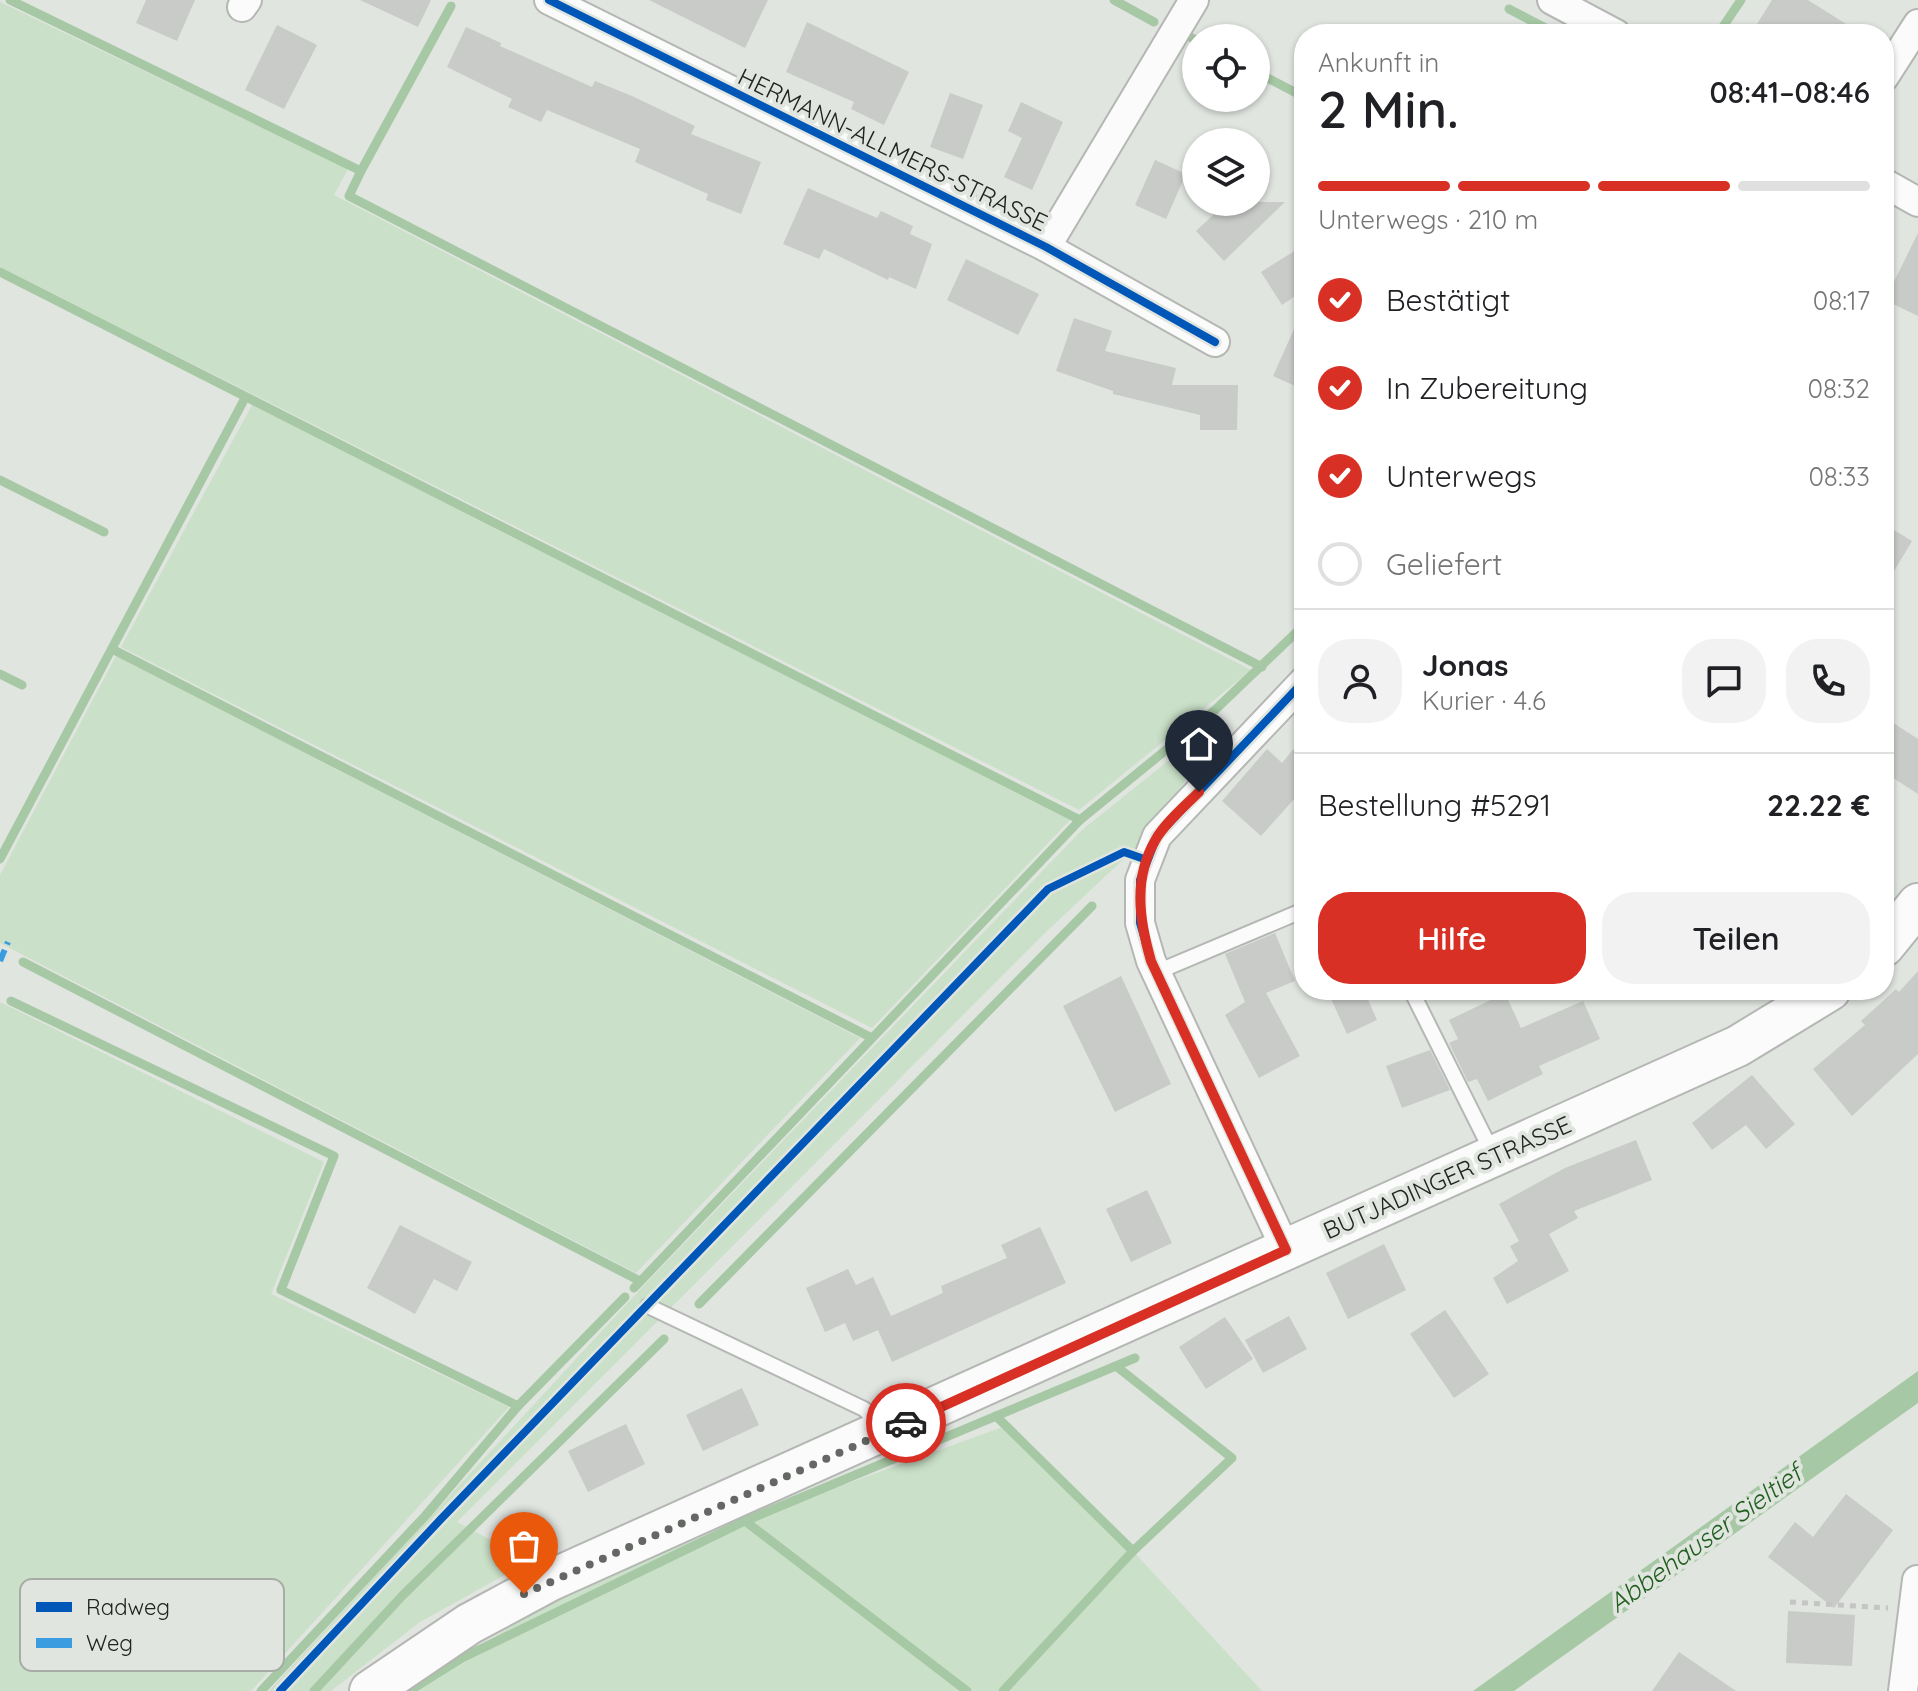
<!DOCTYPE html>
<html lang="de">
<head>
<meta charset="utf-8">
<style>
  :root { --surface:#fff; --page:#f2f2f2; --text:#202124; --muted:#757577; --line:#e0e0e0; --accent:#d93025 }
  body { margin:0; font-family:Quicksand,sans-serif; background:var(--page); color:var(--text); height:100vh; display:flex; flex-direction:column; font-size:30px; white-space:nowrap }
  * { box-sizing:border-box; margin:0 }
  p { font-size:26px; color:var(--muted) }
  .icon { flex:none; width:44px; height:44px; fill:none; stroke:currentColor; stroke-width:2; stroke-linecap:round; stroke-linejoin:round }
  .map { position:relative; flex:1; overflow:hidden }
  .side { position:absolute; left:1294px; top:24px; width:600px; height:976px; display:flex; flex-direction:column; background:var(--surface); border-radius:32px; box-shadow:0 2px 6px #0004 }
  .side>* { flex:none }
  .controls { position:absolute; left:1182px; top:24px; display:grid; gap:16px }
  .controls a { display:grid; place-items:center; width:88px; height:88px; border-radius:50%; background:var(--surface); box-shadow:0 2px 6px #0004; font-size:40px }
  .pin { position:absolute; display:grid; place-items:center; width:68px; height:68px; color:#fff; margin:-82px -34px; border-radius:50% 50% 50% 0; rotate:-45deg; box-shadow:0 0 8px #0007 }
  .pin .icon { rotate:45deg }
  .courier { position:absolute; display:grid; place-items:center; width:80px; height:80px; margin:-40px; border:6px solid #d93025; border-radius:50%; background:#fff; color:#222; box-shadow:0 2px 10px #0007 }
  .overview em { font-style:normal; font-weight:600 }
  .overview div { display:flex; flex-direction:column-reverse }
  .overview { display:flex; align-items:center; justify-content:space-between; height:136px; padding:0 24px }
  h1 { font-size:52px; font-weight:600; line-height:60px }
  .bar { display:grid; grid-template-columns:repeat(4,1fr); gap:12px 8px; align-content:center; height:96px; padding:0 24px }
  .bar i { height:10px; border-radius:6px; background:var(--line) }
  .bar .selected { background:var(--accent) }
  .bar p { grid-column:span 4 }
  .line { display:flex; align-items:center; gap:20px; padding:0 24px; border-top:2px solid var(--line) }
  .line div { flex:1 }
  .round { display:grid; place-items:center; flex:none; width:84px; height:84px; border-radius:32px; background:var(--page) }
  ol { padding:0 24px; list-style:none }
  li { display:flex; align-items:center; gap:24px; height:88px }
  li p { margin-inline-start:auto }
  li .icon { padding:8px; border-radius:50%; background:var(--accent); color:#fff; stroke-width:4 }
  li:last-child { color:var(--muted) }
  li i { width:44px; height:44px; border:4px solid var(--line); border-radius:50% }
  .button { display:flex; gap:16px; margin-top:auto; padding:16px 24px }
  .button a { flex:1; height:92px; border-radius:32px; background:var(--accent); color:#fff; font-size:32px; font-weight:600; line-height:92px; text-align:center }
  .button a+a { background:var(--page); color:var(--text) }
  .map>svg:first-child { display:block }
  .green { fill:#cae0c8 }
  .water { fill:#a7c8a4 }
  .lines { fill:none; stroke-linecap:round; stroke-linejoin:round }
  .stream { stroke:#a7c8a4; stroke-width:9 }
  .building { fill:#c8cbc7 }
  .lane-casing { stroke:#b4b7b3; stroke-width:18 }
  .street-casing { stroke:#b4b7b3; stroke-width:32 }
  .secondary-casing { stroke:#b4b7b3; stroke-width:44 }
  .path { stroke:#c4c5c4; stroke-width:5; stroke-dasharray:6 6; stroke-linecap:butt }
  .lane { stroke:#fafbfa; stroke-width:14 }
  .street { stroke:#fafbfa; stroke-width:28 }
  .secondary { stroke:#fafbfa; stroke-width:40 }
  .quiet { stroke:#3c9ce0; stroke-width:6; stroke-dasharray:12 6; stroke-linecap:butt }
  .cycleway-casing { stroke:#e0e6df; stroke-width:13 }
  .cycleway { stroke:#0057b8; stroke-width:8 }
  .done { stroke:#646764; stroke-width:8; stroke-dasharray:0 14.4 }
  .route { stroke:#d93025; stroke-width:10 }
  .labels { text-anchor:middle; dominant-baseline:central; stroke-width:8; stroke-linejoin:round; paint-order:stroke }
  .street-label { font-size:24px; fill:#212321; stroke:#e0e6df }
  .water-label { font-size:26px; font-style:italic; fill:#215f1f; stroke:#e0e6df }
  .key { fill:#e0e6df; stroke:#a7aca6; stroke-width:2 }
  .key-label { font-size:22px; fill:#212321 }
</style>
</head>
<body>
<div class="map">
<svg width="1918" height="1691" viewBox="0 0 1918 1691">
  <rect width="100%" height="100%" fill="#e1e5e0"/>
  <g class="green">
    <polygon points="0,2 348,169 334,195 1251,670 1079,810 0,267"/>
    <polygon points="252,405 1070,820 872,1028 121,647"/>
    <polygon points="116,656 860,1038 636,1273 0,943 0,875"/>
    <polygon points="1213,725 1220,730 1145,839 1046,932 457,1522 530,1561 420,1622 331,1691 269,1691 648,1281 1082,830"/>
    <polygon points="0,1002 324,1162 271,1294 509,1407 251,1691 0,1691"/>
    <polygon points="1008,1425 1133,1551 1262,1691 409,1691 586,1579"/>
  </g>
  <polygon class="water" points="1918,1371 1918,1403 1514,1691 1473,1691"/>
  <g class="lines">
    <g class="stream">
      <polyline points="10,0 361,171 349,196 1262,667"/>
      <polyline points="1114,0 1154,22"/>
      <polyline points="1509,9 1557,34"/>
      <polyline points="1718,34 1741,0"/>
      <polyline points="1190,37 1196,40"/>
      <polyline points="1256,72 1304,97"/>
      <polyline points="361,171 451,6"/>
      <polyline points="0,272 1080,820"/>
      <polyline points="0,480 104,532"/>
      <polyline points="112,649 870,1037"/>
      <polyline points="0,674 22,685"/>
      <polyline points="0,859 245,398"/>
      <polyline points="23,962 640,1281"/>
      <polyline points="11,1001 334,1156 281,1290 518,1406"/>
      <polyline points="634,1288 1080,820 1215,710 1304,625"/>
      <polyline points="699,1304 1092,906"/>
      <polyline points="996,1416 1133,1551"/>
      <polyline points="745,1521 967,1691"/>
      <polyline points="261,1691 426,1515 518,1406 625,1297"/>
      <polyline points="314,1691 403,1595 664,1339"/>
      <polyline points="409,1691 462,1658 745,1521 1135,1358"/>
      <polyline points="1003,1691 1133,1551 1232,1458 1116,1366"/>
    </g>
  </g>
  <g class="building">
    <polygon points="146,0 195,0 177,41 136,23"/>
    <polygon points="360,0 431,0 418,27"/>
    <polygon points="649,0 768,0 745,48"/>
    <polygon points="1772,0 1808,0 1862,34 1773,34 1757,24"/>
    <polygon points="807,22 909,72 884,125 851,109 854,102 786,72"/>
    <polygon points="277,25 317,45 284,109 245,90"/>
    <polygon points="466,27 501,43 500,46 592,87 595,81 632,96 695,126 691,134 761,162 741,214 706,200 708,194 635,162 640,149 547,110 541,122 508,107 512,99 447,67"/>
    <polygon points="950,93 983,105 963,159 930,147"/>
    <polygon points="1021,102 1063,122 1032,190 1004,177 1022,138 1008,131"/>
    <polygon points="1155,160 1186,174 1166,219 1135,205"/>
    <polygon points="808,188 877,218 881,211 913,226 910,234 932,244 916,289 889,277 888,280 824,249 819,259 783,244"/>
    <polygon points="1227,202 1285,202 1224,261 1196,231"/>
    <polygon points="1918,233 1918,316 1885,300"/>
    <polygon points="1304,245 1304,290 1282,305 1261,272"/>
    <polygon points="966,259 1039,294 1018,335 947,300"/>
    <polygon points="1304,307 1304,390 1273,376"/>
    <polygon points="1074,318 1112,331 1105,351 1176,368 1172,385 1238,385 1237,430 1200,430 1200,415 1113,394 1113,391 1056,371"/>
    <polygon points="1884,524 1912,541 1884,588"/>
    <polygon points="1884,717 1918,739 1918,794 1884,772"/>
    <polygon points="1304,736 1304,788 1261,836 1222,801 1267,749 1282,763"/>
    <polygon points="1275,933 1295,981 1266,993 1300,1056 1259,1078 1225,1015 1245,1002 1225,954"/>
    <polygon points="1918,971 1918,1054 1852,1116 1813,1069 1865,1025 1861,1021 1896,989 1899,992"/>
    <polygon points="1121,976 1171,1084 1115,1112 1063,1006"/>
    <polygon points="1327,990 1364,990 1377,1020 1347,1034"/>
    <polygon points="1505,993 1521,1028 1583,1001 1600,1039 1539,1066 1543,1074 1488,1101 1477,1079 1468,1082 1449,1043 1458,1039 1449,1020"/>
    <polygon points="1430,1050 1450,1090 1402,1108 1386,1066"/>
    <polygon points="1752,1075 1795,1124 1766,1149 1746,1125 1712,1150 1692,1123"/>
    <polygon points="1636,1140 1652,1180 1574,1211 1578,1218 1549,1234 1569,1271 1507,1304 1493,1278 1518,1261 1510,1246 1519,1241 1499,1204 1565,1168"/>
    <polygon points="1147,1190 1172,1243 1131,1262 1106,1209"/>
    <polygon points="400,1225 472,1262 457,1291 434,1279 415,1314 367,1288"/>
    <polygon points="1040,1227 1066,1283 892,1362 878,1330 853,1341 845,1323 825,1332 806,1288 848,1269 856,1285 873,1277 891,1316 943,1293 941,1286 1007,1258 1001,1245"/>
    <polygon points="1384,1244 1406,1290 1348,1319 1326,1273"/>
    <polygon points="1445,1310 1489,1374 1454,1398 1410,1334"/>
    <polygon points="1289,1316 1307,1349 1263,1373 1245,1340"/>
    <polygon points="1225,1317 1253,1359 1206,1389 1179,1347"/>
    <polygon points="742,1388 759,1425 703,1451 686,1415"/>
    <polygon points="626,1424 645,1464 588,1492 568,1451"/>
    <polygon points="1846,1494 1893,1530 1834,1608 1768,1557 1795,1522 1813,1537"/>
    <polygon points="1788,1611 1855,1615 1852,1666 1786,1663"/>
    <polygon points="1679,1652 1736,1691 1652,1691"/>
  </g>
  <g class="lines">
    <defs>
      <g id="lane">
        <polyline points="1157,972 1304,910"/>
        <polyline points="1411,990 1493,1154"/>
        <polyline points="648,1306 864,1409 882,1426"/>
      </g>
      <g id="street">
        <polyline points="549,0 1046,247 1215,342"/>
        <polyline points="1552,0 1616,34"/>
        <polyline points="242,7 247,0"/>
        <polyline points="1884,77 1918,24"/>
        <polyline points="1884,183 1918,202"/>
        <polyline points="1046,247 1194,0"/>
        <polyline points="1286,1250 1151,961 1140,923 1140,880 1157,836 1304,681"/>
        <polyline points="1903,1691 1917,1580"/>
      </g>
      <g id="secondary">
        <polyline points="1884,946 1918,904"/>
        <polyline points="370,1691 469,1624 551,1580 1738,1046 1830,990"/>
      </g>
    </defs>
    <use href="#lane" class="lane-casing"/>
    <use href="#street" class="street-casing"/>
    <use href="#secondary" class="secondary-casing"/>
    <g class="path">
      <polyline points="662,1292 1048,889 1120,854"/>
      <polyline points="1790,1602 1888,1608"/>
      <polyline points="280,1691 636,1319"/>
    </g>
    <use href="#lane" class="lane"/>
    <use href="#street" class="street"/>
    <use href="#secondary" class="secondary"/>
    <polyline class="quiet" points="0,961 8,942"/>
    <defs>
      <g id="cycleway">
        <polyline points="549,0 1046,247 1215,342"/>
        <polyline points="1286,1250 1151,961 1140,923 1140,880 1157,836 1304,681"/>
        <polyline points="280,1691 441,1519 1048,889 1124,852 1147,860"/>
      </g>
    </defs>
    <use href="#cycleway" class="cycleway-casing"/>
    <use href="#cycleway" class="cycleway"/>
  </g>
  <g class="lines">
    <polyline class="done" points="524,1594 906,1423"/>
    <path class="route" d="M906,1423L1286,1250L1151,961C1139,919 1133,878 1156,839C1166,822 1185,806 1199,792"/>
  </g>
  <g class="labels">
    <g class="street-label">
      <text transform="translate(893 149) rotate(26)">HERMANN-ALLMERS-STRASSE</text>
      <text transform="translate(1447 1177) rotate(-24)">BUTJADINGER STRASSE</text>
    </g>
    <g class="water-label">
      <text transform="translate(1705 1538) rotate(-36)">Abbehauser Sieltief</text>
    </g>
  </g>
  <rect x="20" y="1579" width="264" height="92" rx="12" class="key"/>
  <rect x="36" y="1602" width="36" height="10" fill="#0057b8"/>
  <rect x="36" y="1638" width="36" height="10" fill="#3c9ce0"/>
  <g class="key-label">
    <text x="86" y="1615">Radweg</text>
    <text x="86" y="1651">Weg</text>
  </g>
</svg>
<div class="controls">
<a><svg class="icon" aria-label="locate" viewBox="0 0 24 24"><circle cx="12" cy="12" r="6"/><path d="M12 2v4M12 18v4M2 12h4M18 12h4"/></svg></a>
<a><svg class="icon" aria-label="layers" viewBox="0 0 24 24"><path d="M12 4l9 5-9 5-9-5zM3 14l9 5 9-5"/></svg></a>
</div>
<div class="pin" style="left:524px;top:1594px;background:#ea580c"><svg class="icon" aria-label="bag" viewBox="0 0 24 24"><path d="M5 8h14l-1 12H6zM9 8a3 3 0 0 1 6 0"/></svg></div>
<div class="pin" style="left:1199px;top:792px;background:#1f2937"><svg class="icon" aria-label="home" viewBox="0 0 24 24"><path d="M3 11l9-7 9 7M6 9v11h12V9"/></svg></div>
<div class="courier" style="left:906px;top:1423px"><svg class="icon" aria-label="car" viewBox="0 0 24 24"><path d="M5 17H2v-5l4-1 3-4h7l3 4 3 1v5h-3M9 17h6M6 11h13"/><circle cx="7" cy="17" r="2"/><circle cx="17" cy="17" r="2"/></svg></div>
<section class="side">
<div class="overview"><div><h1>2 Min.</h1><p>Ankunft in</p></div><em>08:41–08:46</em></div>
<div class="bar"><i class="selected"></i><i class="selected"></i><i class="selected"></i><i></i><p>Unterwegs · 210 m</p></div>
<ol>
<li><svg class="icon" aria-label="check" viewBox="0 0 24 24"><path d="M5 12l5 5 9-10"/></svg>Bestätigt<p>08:17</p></li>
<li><svg class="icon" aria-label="check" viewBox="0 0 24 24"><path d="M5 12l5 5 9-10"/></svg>In Zubereitung<p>08:32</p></li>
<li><svg class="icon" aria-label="check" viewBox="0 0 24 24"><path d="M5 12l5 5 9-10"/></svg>Unterwegs<p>08:33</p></li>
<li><i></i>Geliefert</li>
</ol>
<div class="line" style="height:144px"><a class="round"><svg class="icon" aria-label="person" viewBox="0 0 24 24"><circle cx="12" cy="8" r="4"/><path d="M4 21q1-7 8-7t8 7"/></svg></a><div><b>Jonas</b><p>Kurier · 4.6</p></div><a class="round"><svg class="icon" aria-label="chat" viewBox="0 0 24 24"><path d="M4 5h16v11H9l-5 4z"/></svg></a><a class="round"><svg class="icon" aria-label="phone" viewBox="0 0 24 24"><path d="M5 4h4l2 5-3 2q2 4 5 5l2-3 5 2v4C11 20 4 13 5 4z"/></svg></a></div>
<div class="line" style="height:104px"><div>Bestellung #5291</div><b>22.22 €</b></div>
<div class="button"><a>Hilfe</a><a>Teilen</a></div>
</section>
</div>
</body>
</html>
